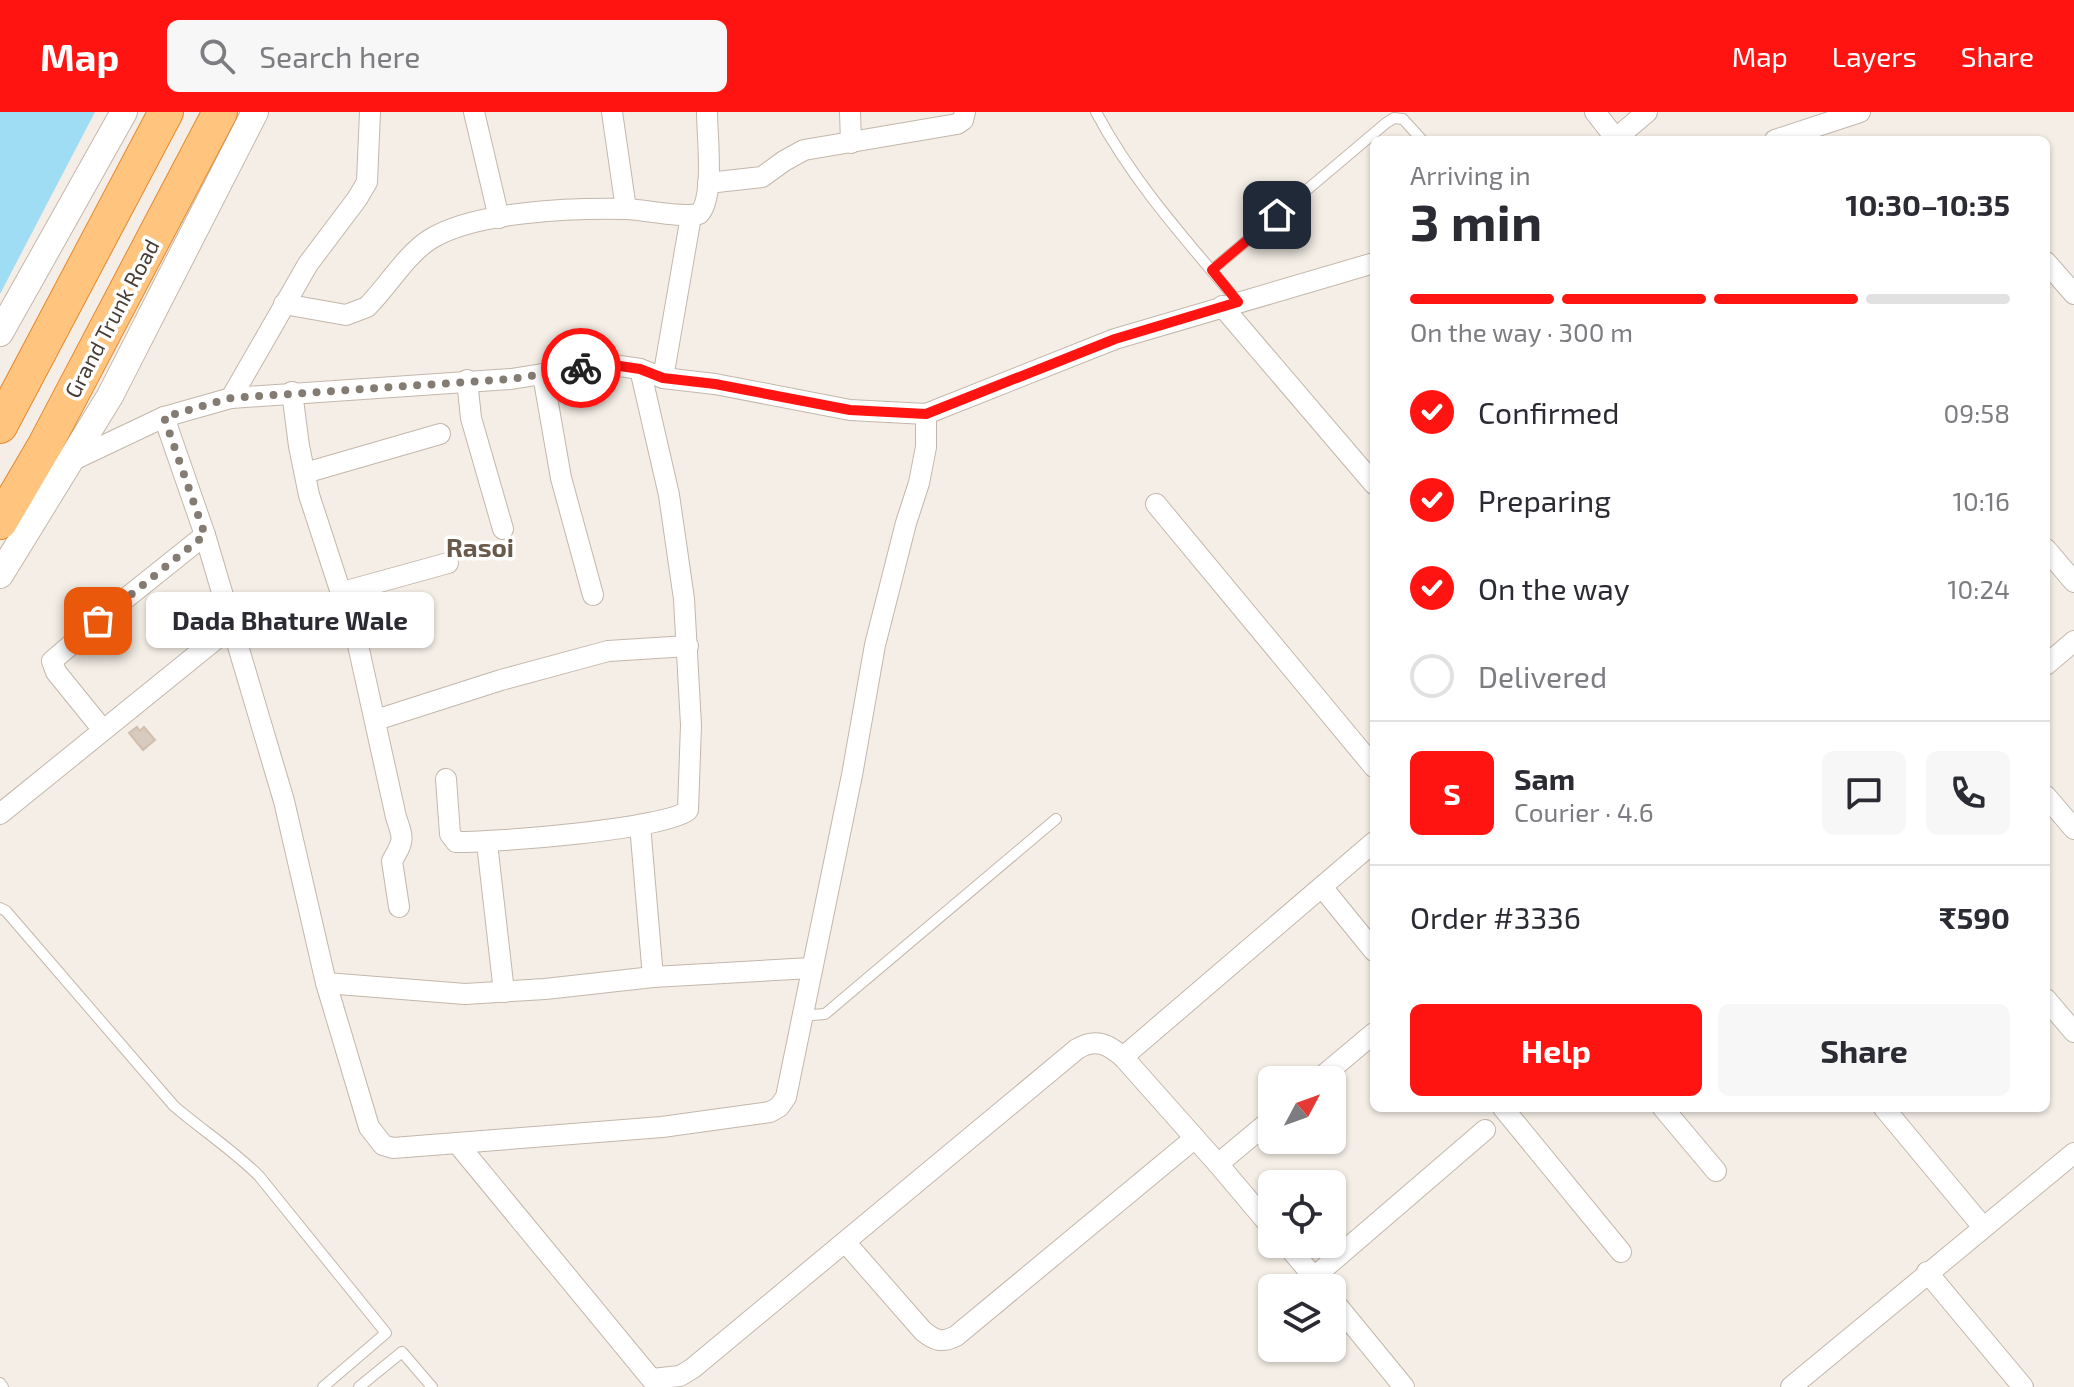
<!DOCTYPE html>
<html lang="en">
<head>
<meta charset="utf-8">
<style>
  :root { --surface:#fff; --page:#f7f7f7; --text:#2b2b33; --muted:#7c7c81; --line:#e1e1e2; --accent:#ff1412 }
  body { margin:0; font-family:"Exo 2",sans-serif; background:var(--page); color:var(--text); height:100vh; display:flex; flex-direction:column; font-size:30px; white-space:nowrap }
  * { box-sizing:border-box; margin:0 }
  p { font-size:26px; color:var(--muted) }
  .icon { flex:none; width:44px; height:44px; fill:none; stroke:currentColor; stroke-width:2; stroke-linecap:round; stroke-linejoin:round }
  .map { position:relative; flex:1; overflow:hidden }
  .panel { position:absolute; left:1370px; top:24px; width:680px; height:976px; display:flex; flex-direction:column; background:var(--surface); border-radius:12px; box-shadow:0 2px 6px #0004 }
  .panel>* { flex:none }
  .needle { width:52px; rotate:49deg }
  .fabs { position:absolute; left:1258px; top:954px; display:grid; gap:16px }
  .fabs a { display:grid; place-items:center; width:88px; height:88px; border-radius:12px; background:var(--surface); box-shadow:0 2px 6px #0004; font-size:40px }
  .pin { position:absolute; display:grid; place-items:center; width:68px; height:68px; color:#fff; margin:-34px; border-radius:16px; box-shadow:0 4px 12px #0006 }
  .courier { position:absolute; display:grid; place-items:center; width:80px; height:80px; margin:-40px; border:6px solid #ff1412; border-radius:50%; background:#fff; color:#222; box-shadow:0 2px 10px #0007 }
  .bubble { position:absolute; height:56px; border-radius:12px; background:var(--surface); box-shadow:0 2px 6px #0004; font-size:26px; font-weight:700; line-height:56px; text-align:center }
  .head em { font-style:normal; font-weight:700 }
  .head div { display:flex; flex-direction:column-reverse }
  .head { display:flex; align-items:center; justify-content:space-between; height:136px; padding:0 40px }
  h1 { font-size:52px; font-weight:700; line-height:60px }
  .bar { display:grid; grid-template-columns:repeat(4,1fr); gap:12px 8px; align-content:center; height:96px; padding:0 40px }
  .bar i { height:10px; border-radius:6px; background:var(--line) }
  .bar .active { background:var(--accent) }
  .bar p { grid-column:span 4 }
  .line { display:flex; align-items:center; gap:20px; padding:0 40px; border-top:2px solid var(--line) }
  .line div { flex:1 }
  .round { display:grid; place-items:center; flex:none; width:84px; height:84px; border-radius:12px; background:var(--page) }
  ol { padding:0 40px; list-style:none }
  li { display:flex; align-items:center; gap:24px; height:88px }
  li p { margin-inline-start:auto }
  li .icon { padding:8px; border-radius:50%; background:var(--accent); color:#fff; stroke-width:4 }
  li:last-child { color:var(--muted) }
  li i { width:44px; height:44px; border:4px solid var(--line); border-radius:50% }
  .button { display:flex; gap:16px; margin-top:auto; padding:16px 40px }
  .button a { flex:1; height:92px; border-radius:12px; background:var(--accent); color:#fff; font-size:32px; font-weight:700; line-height:92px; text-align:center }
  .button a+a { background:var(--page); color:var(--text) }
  header { display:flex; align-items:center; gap:48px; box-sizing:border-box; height:112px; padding:0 40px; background:var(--accent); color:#fff }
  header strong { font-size:38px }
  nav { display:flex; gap:44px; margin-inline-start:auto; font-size:28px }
  .search { width:560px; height:72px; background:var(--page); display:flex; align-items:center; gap:20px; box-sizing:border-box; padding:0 28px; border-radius:12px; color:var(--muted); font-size:30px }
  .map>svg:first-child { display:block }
  .water { fill:#9fddf4 }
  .building { fill:#d9cabe; stroke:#d1beae; stroke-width:2 }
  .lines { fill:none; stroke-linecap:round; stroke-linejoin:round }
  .service-casing { stroke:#c3b7ab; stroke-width:12 }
  .minor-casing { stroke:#c3b7ab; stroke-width:22 }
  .tertiary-casing { stroke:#c3b7ab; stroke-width:28 }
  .trunk-casing { stroke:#e6882e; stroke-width:36 }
  .service { stroke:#fff; stroke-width:10 }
  .minor { stroke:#fff; stroke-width:20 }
  .tertiary { stroke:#fff; stroke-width:26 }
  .trunk { stroke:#ffc47d; stroke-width:34 }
  .done { stroke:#847b73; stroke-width:8; stroke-dasharray:0 14.4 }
  .route { stroke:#ff1412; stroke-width:10 }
  .labels { text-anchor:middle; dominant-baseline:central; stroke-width:7; stroke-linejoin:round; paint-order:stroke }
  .street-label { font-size:22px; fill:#473d35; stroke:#fff }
  .quarter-label { font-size:26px; font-weight:bold; fill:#6a5a4b; stroke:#fff }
</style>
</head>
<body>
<header>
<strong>Map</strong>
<div class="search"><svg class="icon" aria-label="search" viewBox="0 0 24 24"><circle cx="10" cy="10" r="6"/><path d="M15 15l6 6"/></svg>Search here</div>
<nav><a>Map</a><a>Layers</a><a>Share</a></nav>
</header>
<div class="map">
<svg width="2074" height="1275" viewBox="0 0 2074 1275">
  <rect width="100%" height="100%" fill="#f4eee6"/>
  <polygon class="water" points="0,0 95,0 0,182"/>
  <polygon class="building" points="137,615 140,619 144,615 155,628 143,638 129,621"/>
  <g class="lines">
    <defs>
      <g id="service">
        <path d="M1096,0C1133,70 1187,129 1238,190"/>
        <polyline points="1212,158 1386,11 1394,6 1403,7 1422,28"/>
        <path d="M0,796L6,799L174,994C202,1018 233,1038 259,1064L386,1221L323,1275"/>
        <polyline points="803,898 812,903 825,902 1056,707"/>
        <polyline points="0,1271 3,1275"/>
        <polyline points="359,1275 402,1240 432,1275"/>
      </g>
      <g id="minor">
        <polyline points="474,0 499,106"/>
        <polyline points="612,0 626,97"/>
        <polyline points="850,0 851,31"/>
        <polyline points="1595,0 1617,28"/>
        <polyline points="1614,28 1647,0"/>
        <polyline points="1775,28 1860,0"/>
        <polyline points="708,71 762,65 784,49 804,38 957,12 963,8 965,0"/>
        <polyline points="2046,150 2074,182"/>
        <path d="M284,192L346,203L367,195C388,174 405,144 429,128C474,99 573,96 626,97C648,98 679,106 699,102C715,86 707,24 707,0"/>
        <polyline points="1222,194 1374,372"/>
        <polyline points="543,263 561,366 593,483"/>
        <polyline points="663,266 691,104"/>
        <polyline points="467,268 471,306 503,417"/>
        <path d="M292,280L299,334L309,383L358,533L396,705C404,728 404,728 392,749L399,795"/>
        <polyline points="231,286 308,152 357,87 367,70 370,0"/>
        <polyline points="164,305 205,423 284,689 326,871 369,1015 383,1033 393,1036 662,1015 770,1000 779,995 786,985 852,663 875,533 906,411 919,371 926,335 926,302"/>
        <polyline points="69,350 164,305 231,286 511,267 586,255 613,253 640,257 663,266 715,272 850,298 926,302 1115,227 1374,151"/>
        <polyline points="305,361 440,322"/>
        <polyline points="1156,392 1374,655"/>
        <polyline points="2046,437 2074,470"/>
        <polyline points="343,480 448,451"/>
        <polyline points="2046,553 2074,529"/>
        <polyline points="376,608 501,568 608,539 688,534"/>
        <polyline points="103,618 56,560 52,549 120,491 205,423"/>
        <path d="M446,667L450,722L456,730C490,731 670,717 688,698L691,613L684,487L669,383L640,257"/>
        <polyline points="2046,684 2074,717"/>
        <polyline points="0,702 231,515"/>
        <polyline points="640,713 653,865"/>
        <polyline points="487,731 504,880"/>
        <polyline points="1322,775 1374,839"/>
        <polyline points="326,871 465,882 545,877 653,865 811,856"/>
        <polyline points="2046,887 2074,920"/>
        <polyline points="1123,945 1374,730"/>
        <polyline points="1318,968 1374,921"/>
        <polyline points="1503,996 1621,1140"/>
        <polyline points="1663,996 1716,1059"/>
        <polyline points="1884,996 1983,1115"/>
        <polyline points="1272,1007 1218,1052 1272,1116"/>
        <polyline points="457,1031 658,1275"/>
        <path d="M846,1131L923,1219C935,1229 942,1231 956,1224L1195,1026"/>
        <polyline points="1286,1132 1323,1176"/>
        <polyline points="1927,1160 2023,1275"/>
        <polyline points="1314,1165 1485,1018"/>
        <polyline points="1332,1187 1404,1275"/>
        <path d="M652,1267L680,1264L693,1256L1077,937C1096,926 1108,932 1123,945L1218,1052"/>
        <polyline points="1791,1275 2074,1041"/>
      </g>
      <g id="tertiary">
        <polyline points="0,221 124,0"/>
        <polyline points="0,463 110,284 255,0"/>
      </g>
      <g id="trunk">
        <polyline points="0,314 166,0"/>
        <polyline points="0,410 45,333 220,0"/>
      </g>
    </defs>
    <use href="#service" class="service-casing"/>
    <use href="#minor" class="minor-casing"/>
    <use href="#tertiary" class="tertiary-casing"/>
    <use href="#trunk" class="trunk-casing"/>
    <use href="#service" class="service"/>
    <use href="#minor" class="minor"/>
    <use href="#tertiary" class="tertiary"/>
    <use href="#trunk" class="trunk"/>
  </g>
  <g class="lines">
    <polyline class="done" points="98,509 205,423 164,305 231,286 511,267 581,256"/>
    <polyline class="route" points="581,256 613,253 640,257 663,266 715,272 850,298 926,302 1115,227 1238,190 1212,158 1277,103"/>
  </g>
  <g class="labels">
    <g class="street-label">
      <text transform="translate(111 206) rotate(-62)">Grand Trunk Road</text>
    </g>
    <g class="quarter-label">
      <text x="480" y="434">Rasoi</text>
    </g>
  </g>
</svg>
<div class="fabs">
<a><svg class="needle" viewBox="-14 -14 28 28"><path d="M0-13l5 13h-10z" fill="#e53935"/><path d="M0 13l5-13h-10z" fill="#7c7c81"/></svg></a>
<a><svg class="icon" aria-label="locate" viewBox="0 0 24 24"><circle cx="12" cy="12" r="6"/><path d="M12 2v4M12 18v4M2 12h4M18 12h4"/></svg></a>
<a><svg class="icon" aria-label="layers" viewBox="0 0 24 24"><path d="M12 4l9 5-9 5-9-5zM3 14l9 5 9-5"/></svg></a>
</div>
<div class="pin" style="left:98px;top:509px;background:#ea580c"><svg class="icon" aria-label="bag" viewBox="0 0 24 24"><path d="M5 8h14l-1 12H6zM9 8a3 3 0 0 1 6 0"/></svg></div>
<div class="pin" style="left:1277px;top:103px;background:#1f2937"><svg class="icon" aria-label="home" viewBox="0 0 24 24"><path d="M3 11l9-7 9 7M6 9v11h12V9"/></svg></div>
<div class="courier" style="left:581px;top:256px"><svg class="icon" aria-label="bike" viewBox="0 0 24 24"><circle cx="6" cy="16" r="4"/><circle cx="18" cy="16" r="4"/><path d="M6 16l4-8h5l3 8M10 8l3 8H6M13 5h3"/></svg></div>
<div class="bubble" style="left:146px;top:480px;width:288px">Dada Bhature Wale</div>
<section class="panel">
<div class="head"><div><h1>3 min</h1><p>Arriving in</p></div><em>10:30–10:35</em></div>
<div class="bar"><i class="active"></i><i class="active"></i><i class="active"></i><i></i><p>On the way · 300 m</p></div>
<ol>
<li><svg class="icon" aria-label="check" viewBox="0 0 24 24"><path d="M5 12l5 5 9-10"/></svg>Confirmed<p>09:58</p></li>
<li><svg class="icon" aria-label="check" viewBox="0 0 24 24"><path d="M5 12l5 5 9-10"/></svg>Preparing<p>10:16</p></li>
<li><svg class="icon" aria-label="check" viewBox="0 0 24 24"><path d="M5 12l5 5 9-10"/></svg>On the way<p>10:24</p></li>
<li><i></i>Delivered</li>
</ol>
<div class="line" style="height:144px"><b class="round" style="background:var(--accent);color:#fff">S</b><div><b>Sam</b><p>Courier · 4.6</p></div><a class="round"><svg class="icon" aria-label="chat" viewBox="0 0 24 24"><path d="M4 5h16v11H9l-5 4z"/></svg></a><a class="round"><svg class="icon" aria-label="phone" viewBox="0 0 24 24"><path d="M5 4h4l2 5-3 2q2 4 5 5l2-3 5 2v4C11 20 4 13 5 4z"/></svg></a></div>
<div class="line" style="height:104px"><div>Order #3336</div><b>₹590</b></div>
<div class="button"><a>Help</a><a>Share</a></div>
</section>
</div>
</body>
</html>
